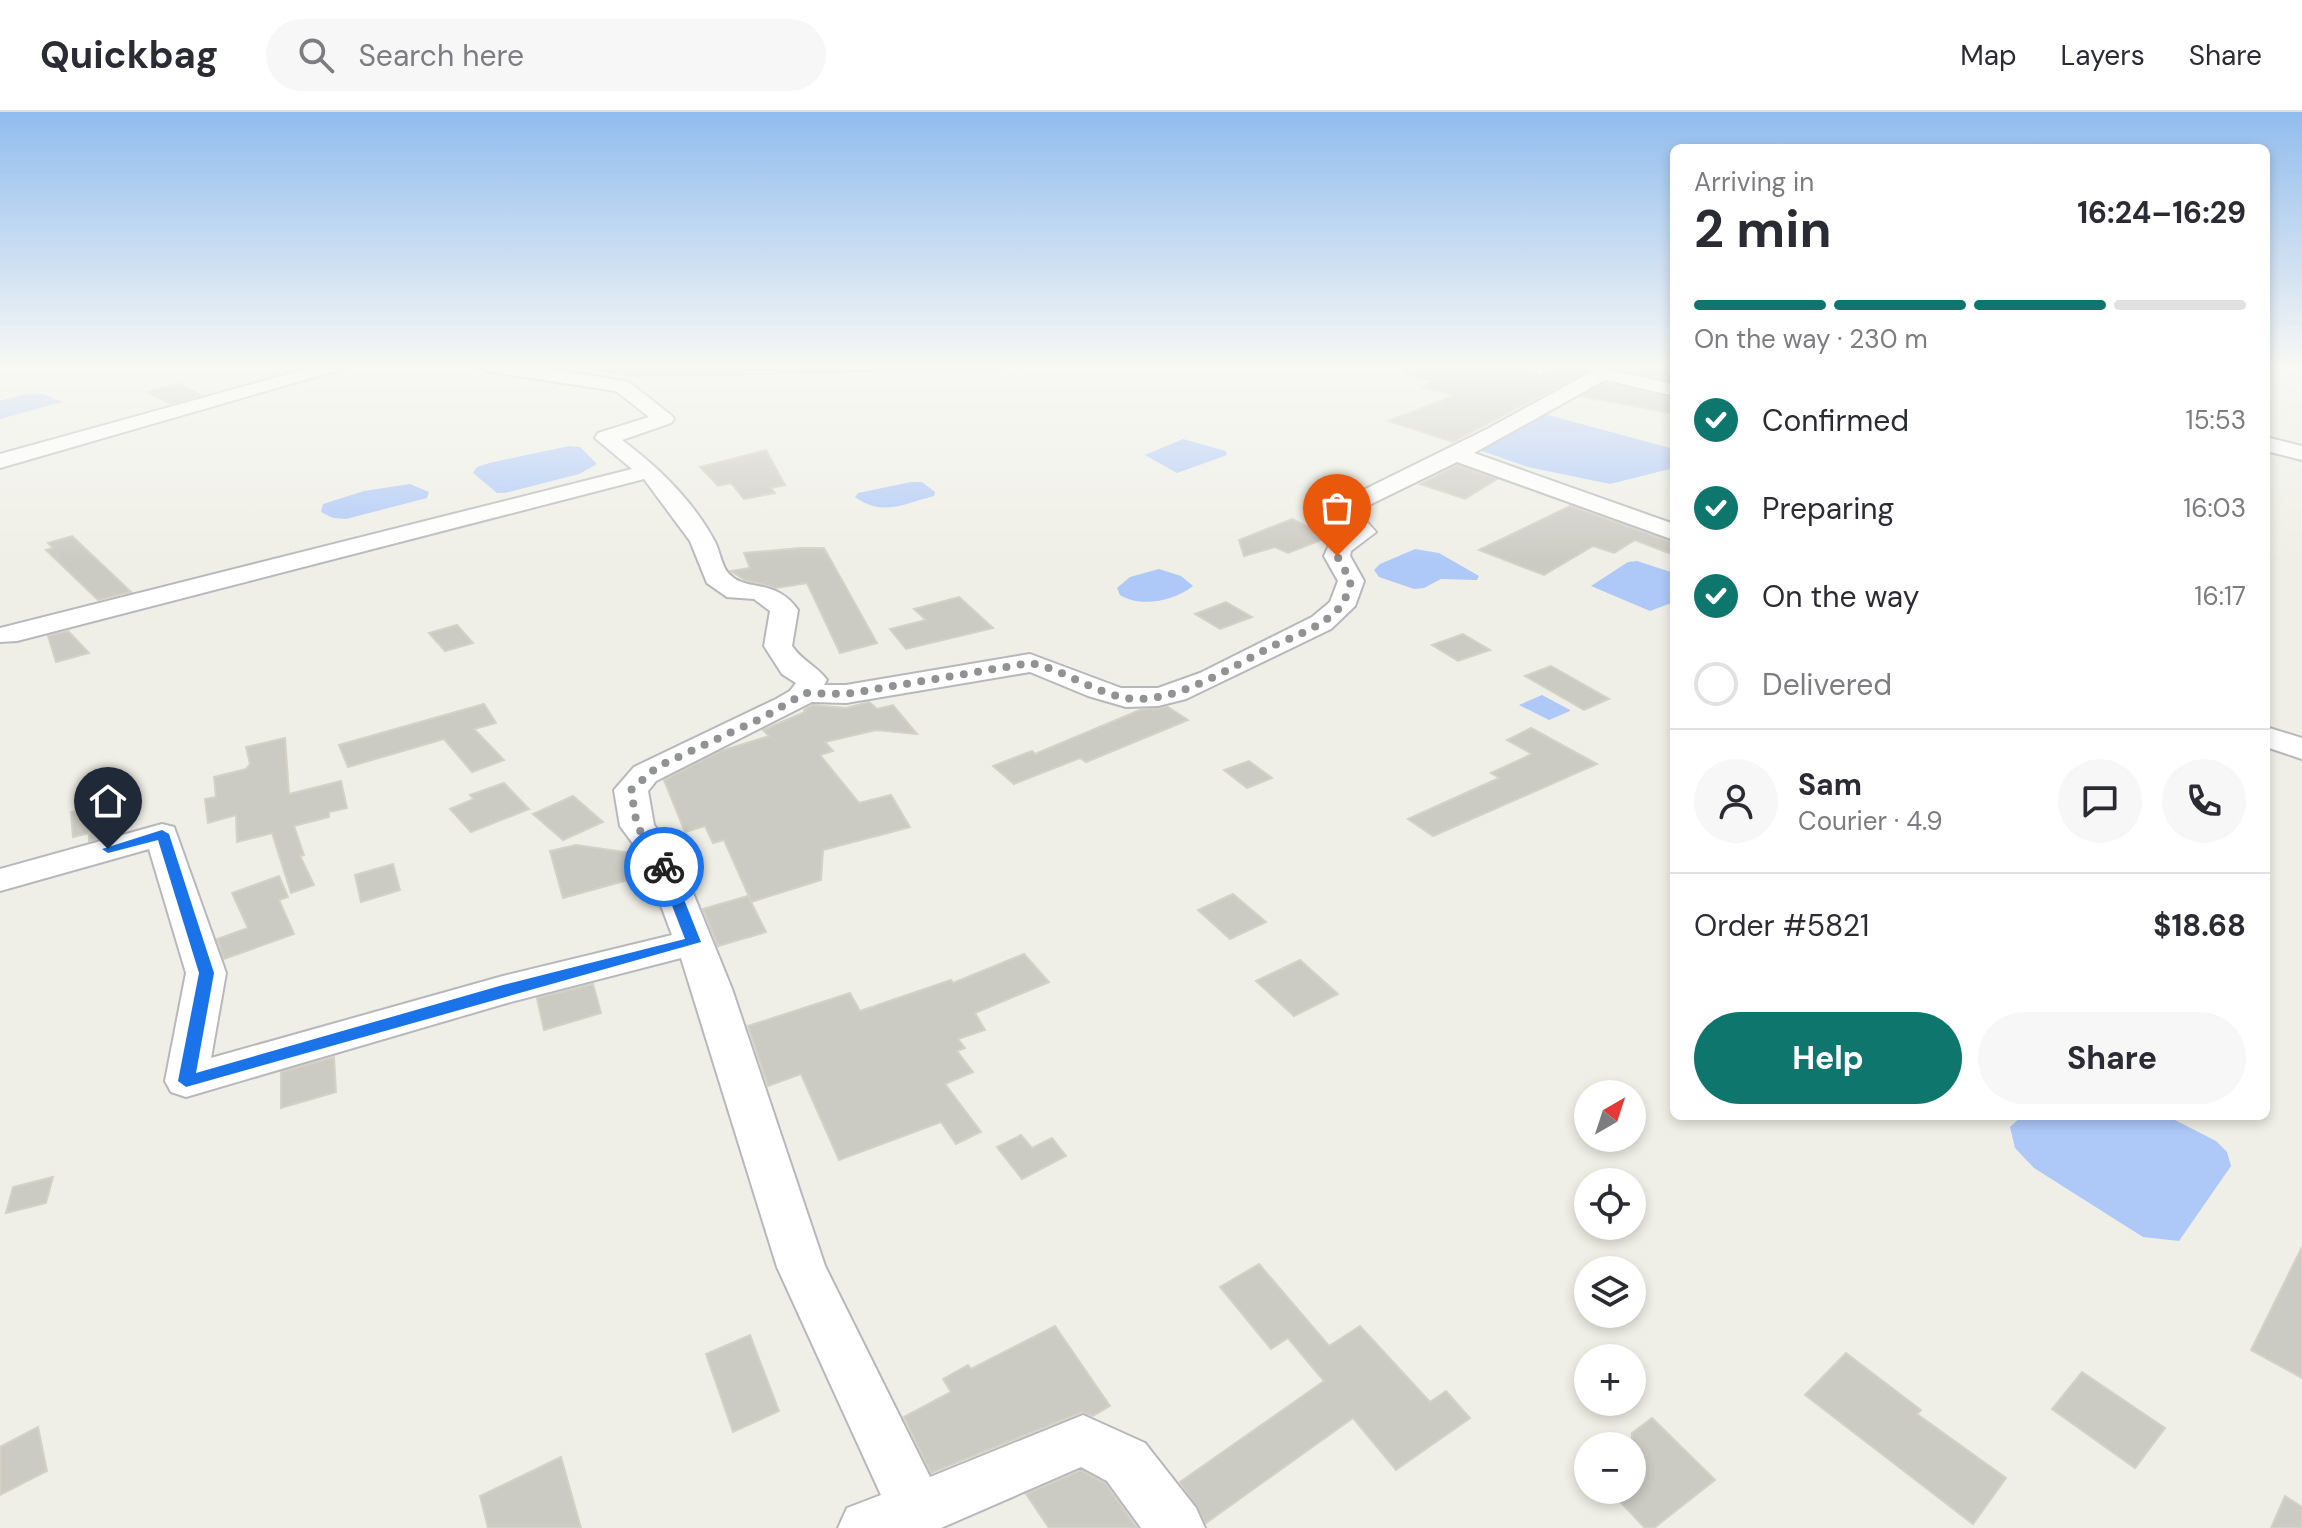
<!DOCTYPE html>
<html lang="en">
<head>
<meta charset="utf-8">
<style>
  :root { --surface:#fff; --page:#f7f7f7; --text:#2b2b33; --muted:#7c7c81; --line:#e1e1e2; --accent:#0f766e }
  body { margin:0; font-family:"DM Sans",sans-serif; background:var(--page); color:var(--text); height:100vh; display:flex; flex-direction:column; font-size:30px; white-space:nowrap }
  * { box-sizing:border-box; margin:0 }
  p { font-size:26px; color:var(--muted) }
  .icon { flex:none; width:44px; height:44px; fill:none; stroke:currentColor; stroke-width:2; stroke-linecap:round; stroke-linejoin:round }
  .map { position:relative; flex:1; overflow:hidden }
  .side { position:absolute; left:1670px; top:32px; width:600px; height:976px; display:flex; flex-direction:column; background:var(--surface); border-radius:12px; box-shadow:0 4px 12px #0003 }
  .side>* { flex:none }
  .needle { width:52px; rotate:39deg }
  .buttons { position:absolute; left:1574px; top:968px; display:grid; gap:16px }
  .buttons a { display:grid; place-items:center; width:72px; height:72px; border-radius:50%; background:var(--surface); box-shadow:0 4px 12px #0003; font-size:40px }
  .pin { position:absolute; display:grid; place-items:center; width:68px; height:68px; color:#fff; margin:-82px -34px; border-radius:50% 50% 50% 0; rotate:-45deg; box-shadow:0 0 8px #0007 }
  .pin .icon { rotate:45deg }
  .courier { position:absolute; display:grid; place-items:center; width:80px; height:80px; margin:-40px; border:6px solid #1a73e8; border-radius:50%; background:#fff; color:#222; box-shadow:0 2px 10px #0007 }
  .summary em { font-style:normal; font-weight:700 }
  .summary div { display:flex; flex-direction:column-reverse }
  .summary { display:flex; align-items:center; justify-content:space-between; height:136px; padding:0 24px }
  h1 { font-size:52px; font-weight:700; line-height:60px }
  .bar { display:grid; grid-template-columns:repeat(4,1fr); gap:12px 8px; align-content:center; height:96px; padding:0 24px }
  .bar i { height:10px; border-radius:6px; background:var(--line) }
  .bar .selected { background:var(--accent) }
  .bar p { grid-column:span 4 }
  .line { display:flex; align-items:center; gap:20px; padding:0 24px; border-top:2px solid var(--line) }
  .line div { flex:1 }
  .round { display:grid; place-items:center; flex:none; width:84px; height:84px; border-radius:42px; background:var(--page) }
  ol { padding:0 24px; list-style:none }
  li { display:flex; align-items:center; gap:24px; height:88px }
  li p { margin-inline-start:auto }
  li .icon { padding:8px; border-radius:50%; background:var(--accent); color:#fff; stroke-width:4 }
  li:last-child { color:var(--muted) }
  li i { width:44px; height:44px; border:4px solid var(--line); border-radius:50% }
  .cta { display:flex; gap:16px; margin-top:auto; padding:16px 24px }
  .cta a { flex:1; height:92px; border-radius:48px; background:var(--accent); color:#fff; font-size:32px; font-weight:700; line-height:92px; text-align:center }
  .cta a+a { background:var(--page); color:var(--text) }
  header { display:flex; align-items:center; gap:48px; box-sizing:border-box; height:112px; padding:0 40px; background:var(--surface); border-bottom:2px solid var(--line) }
  header strong { font-size:38px }
  nav { display:flex; gap:44px; margin-inline-start:auto; font-size:28px }
  .search { width:560px; height:72px; background:var(--page); display:flex; align-items:center; gap:20px; box-sizing:border-box; padding:0 28px; border-radius:44px; color:var(--muted); font-size:30px }
  .map>svg:first-child { display:block }
  .green { fill:#c6e4cc }
  .water { fill:#aec8f8 }
  .building { fill:#cbcac3; stroke:#d4d2c6; stroke-width:2 }
  .lines { fill:none; stroke-linecap:round; stroke-linejoin:round }
  .minor-casing { stroke:#b7b8bc; stroke-width:4 }
  .minor { fill:#fff; fill-rule:evenodd }
  .route { fill:#1a73e8 }
  .done { stroke:#919293; stroke-width:8; stroke-dasharray:0 14.4 }
</style>
</head>
<body>
<header>
<strong>Quickbag</strong>
<div class="search"><svg class="icon" aria-label="search" viewBox="0 0 24 24"><circle cx="10" cy="10" r="6"/><path d="M15 15l6 6"/></svg>Search here</div>
<nav><a>Map</a><a>Layers</a><a>Share</a></nav>
</header>
<div class="map">
<svg width="2302" height="1416" viewBox="0 0 2302 1416">
  <rect width="100%" height="100%" fill="#efefe7"/>
  <polygon class="green" points="559,253 1001,253 1001,259 632,265"/>
  <g class="water">
    <polygon points="25,282 44,282 62,290 0,307 0,289"/>
    <polygon points="1544,302 1674,337 1674,356 1610,372 1528,355 1479,338"/>
    <polygon points="1183,327 1226,339 1227,343 1177,361 1145,343"/>
    <polygon points="569,334 580,335 597,352 579,362 505,381 497,381 473,361 477,355 489,351"/>
    <path d="M911,370H922L935,380L934,384C903,392 883,405 855,385L858,381Z"/>
    <polygon points="410,372 429,380 427,386 346,407 333,406 321,400 323,392 364,379"/>
    <polygon points="1415,437 1439,441 1479,464 1477,468 1441,467 1424,476 1414,477 1379,465 1374,458 1380,452"/>
    <polygon points="1637,449 1674,461 1674,490 1650,499 1591,474 1628,450"/>
    <path d="M1159,457L1181,464L1193,474C1174,489 1141,496 1120,483L1117,476L1130,465Z"/>
    <polygon points="1542,583 1570,598 1570,599 1549,608 1519,593"/>
    <polygon points="2022,1004 2167,1004 2216,1029 2227,1040 2231,1054 2179,1129 2143,1125 2034,1056 2015,1036 2010,1015"/>
  </g>
  <g class="building">
    <polygon points="1406,253 1498,253 1542,264 1560,253 1578,253 1587,259 1453,330 1388,309 1456,283 1423,275 1433,269 1405,262"/>
    <polygon points="1670,253 1674,253 1674,269 1635,261 1648,257 1658,259"/>
    <polygon points="1605,271 1674,287 1674,302 1582,284"/>
    <polygon points="179,272 201,283 171,292 147,280"/>
    <polygon points="766,338 785,373 771,376 775,381 744,387 731,371 718,374 700,355"/>
    <polygon points="1457,353 1497,367 1465,387 1420,372"/>
    <polygon points="1570,394 1674,431 1674,443 1635,428 1614,441 1593,434 1544,463 1479,438"/>
    <polygon points="1292,407 1320,421 1315,423 1324,427 1288,441 1275,435 1244,444 1239,428"/>
    <polygon points="72,424 131,480 98,488 46,438 53,436 48,431"/>
    <polygon points="800,436 824,436 877,531 840,541 807,471 776,476 745,468 731,459 750,456 744,441"/>
    <polygon points="959,485 993,516 906,537 890,517 926,508 914,497"/>
    <polygon points="1226,490 1252,505 1220,517 1195,502"/>
    <polygon points="457,513 473,531 445,539 429,521"/>
    <polygon points="68,519 89,541 56,550 48,524"/>
    <polygon points="1463,522 1490,538 1458,549 1432,533"/>
    <polygon points="1551,554 1609,587 1584,598 1525,564"/>
    <polygon points="869,590 877,597 893,593 917,622 876,618 825,630 833,639 820,643 859,691 891,683 910,715 823,738 821,768 751,790 766,820 718,834 703,797 748,784 751,789 724,728 713,731 705,714 685,720 664,668 721,639 769,624 763,618 805,600 804,598 813,593 846,596"/>
    <polygon points="484,592 496,611 474,617 504,648 472,660 444,627 348,655 339,633"/>
    <polygon points="1168,595 1188,608 1086,650 1080,646 1014,672 993,654 1032,639 1035,642 1140,598"/>
    <polygon points="1531,616 1597,652 1433,724 1408,707 1499,666 1491,661 1532,642 1507,628"/>
    <polygon points="285,626 289,682 341,669 347,696 329,700 329,705 294,714 304,743 300,744 314,773 291,781 272,721 237,730 236,703 208,711 205,687 216,685 214,665 246,657 250,652 246,635"/>
    <polygon points="1249,649 1272,666 1247,676 1224,658"/>
    <polygon points="504,671 529,697 471,720 450,697 474,687 470,683"/>
    <polygon points="573,684 603,710 563,728 533,702"/>
    <polygon points="106,691 108,706 114,705 116,722 89,729 89,721 73,725 71,700"/>
    <polygon points="576,733 637,742 646,763 563,786 550,739"/>
    <polygon points="393,752 400,778 361,790 355,763"/>
    <polygon points="279,764 288,785 279,788 294,822 224,847 217,827 248,816 232,781"/>
    <polygon points="1233,782 1266,810 1230,827 1198,798"/>
    <polygon points="1024,842 1049,870 975,901 985,918 958,927 965,936 957,939 973,960 945,972 981,1020 956,1032 941,1010 839,1048 801,962 768,974 748,914 850,881 860,899 951,868 953,871"/>
    <polygon points="1300,848 1338,882 1294,904 1256,869"/>
    <polygon points="593,872 601,901 544,918 537,886"/>
    <polygon points="334,945 336,980 281,996 281,960"/>
    <polygon points="1021,1023 1032,1036 1052,1026 1066,1044 1022,1067 997,1035"/>
    <polygon points="53,1065 46,1091 6,1101 13,1075"/>
    <polygon points="2302,1135 2302,1266 2251,1238"/>
    <polygon points="1259,1152 1329,1234 1360,1214 1430,1290 1446,1279 1470,1306 1396,1358 1353,1306 1206,1411 1180,1370 1324,1269 1288,1226 1271,1237 1220,1175"/>
    <polygon points="1055,1214 1110,1294 1093,1304 1082,1300 931,1361 904,1305 951,1280 943,1267 968,1253 971,1257"/>
    <polygon points="750,1223 779,1299 733,1320 706,1242"/>
    <polygon points="1846,1241 1921,1298 1917,1302 2006,1366 1973,1412 1805,1283"/>
    <polygon points="2082,1260 2165,1316 2135,1356 2052,1297"/>
    <polygon points="1652,1306 1715,1368 1654,1416 1645,1416 1609,1378 1632,1378 1632,1321"/>
    <polygon points="38,1315 47,1359 0,1383 0,1335"/>
    <polygon points="561,1345 581,1416 488,1416 480,1384"/>
    <polygon points="1081,1358 1105,1371 1137,1416 1049,1416 1026,1382"/>
    <polygon points="2285,1384 2302,1395 2302,1416 2271,1416"/>
  </g>
  <g class="lines">
    <defs>
      <g id="minor">
        <polygon points="321,253 356,253 0,356 0,342"/>
        <path d="M477,253H527L629,270L671,303L674,307L671,311L622,328C657,354 693,389 714,428C720,438 721,454 729,462C747,481 775,465 798,498L792,534C803,550 817,554 827,568L824,573H846L1030,542L1121,576H1158L1200,561L1312,505L1330,490L1338,469L1324,444L1330,431L1348,419L1332,403L1339,390L1487,317L1591,260L1586,253H1605L1609,258L1674,272V284L1605,268L1474,341L1674,412V428L1457,350L1357,399L1376,420L1351,439L1350,444L1364,469L1355,494L1331,517L1186,587L1158,594L1126,595L1088,584L1030,560L846,591L812,590L656,669L648,679L654,713L678,744L732,877L825,1154L930,1365L1083,1303L1145,1331L1196,1396L1205,1416H1141L1107,1369L1081,1355L941,1416H838L847,1396L881,1383L777,1155L681,846L507,891L186,985L171,980L165,969L186,861L149,737L0,779V757L162,712L174,715L226,861L211,946L503,864L672,823L643,745L620,714L614,678L634,655L776,587L790,579L796,571L782,562L764,534L770,499L754,487L727,485L707,471L690,429L644,367L17,529L0,530V516L632,357L595,326L598,321L649,305L616,279L486,259Z"/>
        <polygon points="2266,325 2302,334 2302,348 2266,339"/>
        <polygon points="2266,615 2302,626 2302,647 2266,635"/>
      </g>
    </defs>
    <use href="#minor" class="minor-casing"/>
    <use href="#minor" class="minor"/>
  </g>
  <linearGradient id="sky" x2="0" y2="1"><stop stop-color="#91bcee"/><stop offset="0.56" stop-color="#f8f8f4"/><stop offset="1" stop-color="#f8f8f4" stop-opacity="0"/></linearGradient>
  <rect width="2302" height="452" fill="url(#sky)"/>
  <polygon class="route" points="162,718 169,722 214,861 196,961 503,873 685,827 657,755 659,752 671,755 701,830 186,975 178,969 199,861 158,728 108,741 102,737"/>
  <g class="lines">
    <path class="done" d="M664,755L637,714L631,678L657,655L764,605L805,581L846,582L1030,551C1066,557 1103,588 1140,587C1188,585 1234,553 1275,533C1296,523 1317,517 1334,501C1345,492 1347,482 1351,469L1337,444"/>
  </g>
</svg>
<div class="buttons">
<a><svg class="needle" viewBox="-14 -14 28 28"><path d="M0-13l5 13h-10z" fill="#e53935"/><path d="M0 13l5-13h-10z" fill="#7c7c81"/></svg></a>
<a><svg class="icon" aria-label="locate" viewBox="0 0 24 24"><circle cx="12" cy="12" r="6"/><path d="M12 2v4M12 18v4M2 12h4M18 12h4"/></svg></a>
<a><svg class="icon" aria-label="layers" viewBox="0 0 24 24"><path d="M12 4l9 5-9 5-9-5zM3 14l9 5 9-5"/></svg></a>
<a>+</a>
<a>−</a>
</div>
<div class="pin" style="left:1337px;top:444px;background:#ea580c"><svg class="icon" aria-label="bag" viewBox="0 0 24 24"><path d="M5 8h14l-1 12H6zM9 8a3 3 0 0 1 6 0"/></svg></div>
<div class="pin" style="left:108px;top:737px;background:#1f2937"><svg class="icon" aria-label="home" viewBox="0 0 24 24"><path d="M3 11l9-7 9 7M6 9v11h12V9"/></svg></div>
<div class="courier" style="left:664px;top:755px"><svg class="icon" aria-label="bike" viewBox="0 0 24 24"><circle cx="6" cy="16" r="4"/><circle cx="18" cy="16" r="4"/><path d="M6 16l4-8h5l3 8M10 8l3 8H6M13 5h3"/></svg></div>
<section class="side">
<div class="summary"><div><h1>2 min</h1><p>Arriving in</p></div><em>16:24–16:29</em></div>
<div class="bar"><i class="selected"></i><i class="selected"></i><i class="selected"></i><i></i><p>On the way · 230 m</p></div>
<ol>
<li><svg class="icon" aria-label="check" viewBox="0 0 24 24"><path d="M5 12l5 5 9-10"/></svg>Confirmed<p>15:53</p></li>
<li><svg class="icon" aria-label="check" viewBox="0 0 24 24"><path d="M5 12l5 5 9-10"/></svg>Preparing<p>16:03</p></li>
<li><svg class="icon" aria-label="check" viewBox="0 0 24 24"><path d="M5 12l5 5 9-10"/></svg>On the way<p>16:17</p></li>
<li><i></i>Delivered</li>
</ol>
<div class="line" style="height:144px"><a class="round"><svg class="icon" aria-label="person" viewBox="0 0 24 24"><circle cx="12" cy="8" r="4"/><path d="M4 21q1-7 8-7t8 7"/></svg></a><div><b>Sam</b><p>Courier · 4.9</p></div><a class="round"><svg class="icon" aria-label="chat" viewBox="0 0 24 24"><path d="M4 5h16v11H9l-5 4z"/></svg></a><a class="round"><svg class="icon" aria-label="phone" viewBox="0 0 24 24"><path d="M5 4h4l2 5-3 2q2 4 5 5l2-3 5 2v4C11 20 4 13 5 4z"/></svg></a></div>
<div class="line" style="height:104px"><div>Order #5821</div><b>$18.68</b></div>
<div class="cta"><a>Help</a><a>Share</a></div>
</section>
</div>
</body>
</html>
